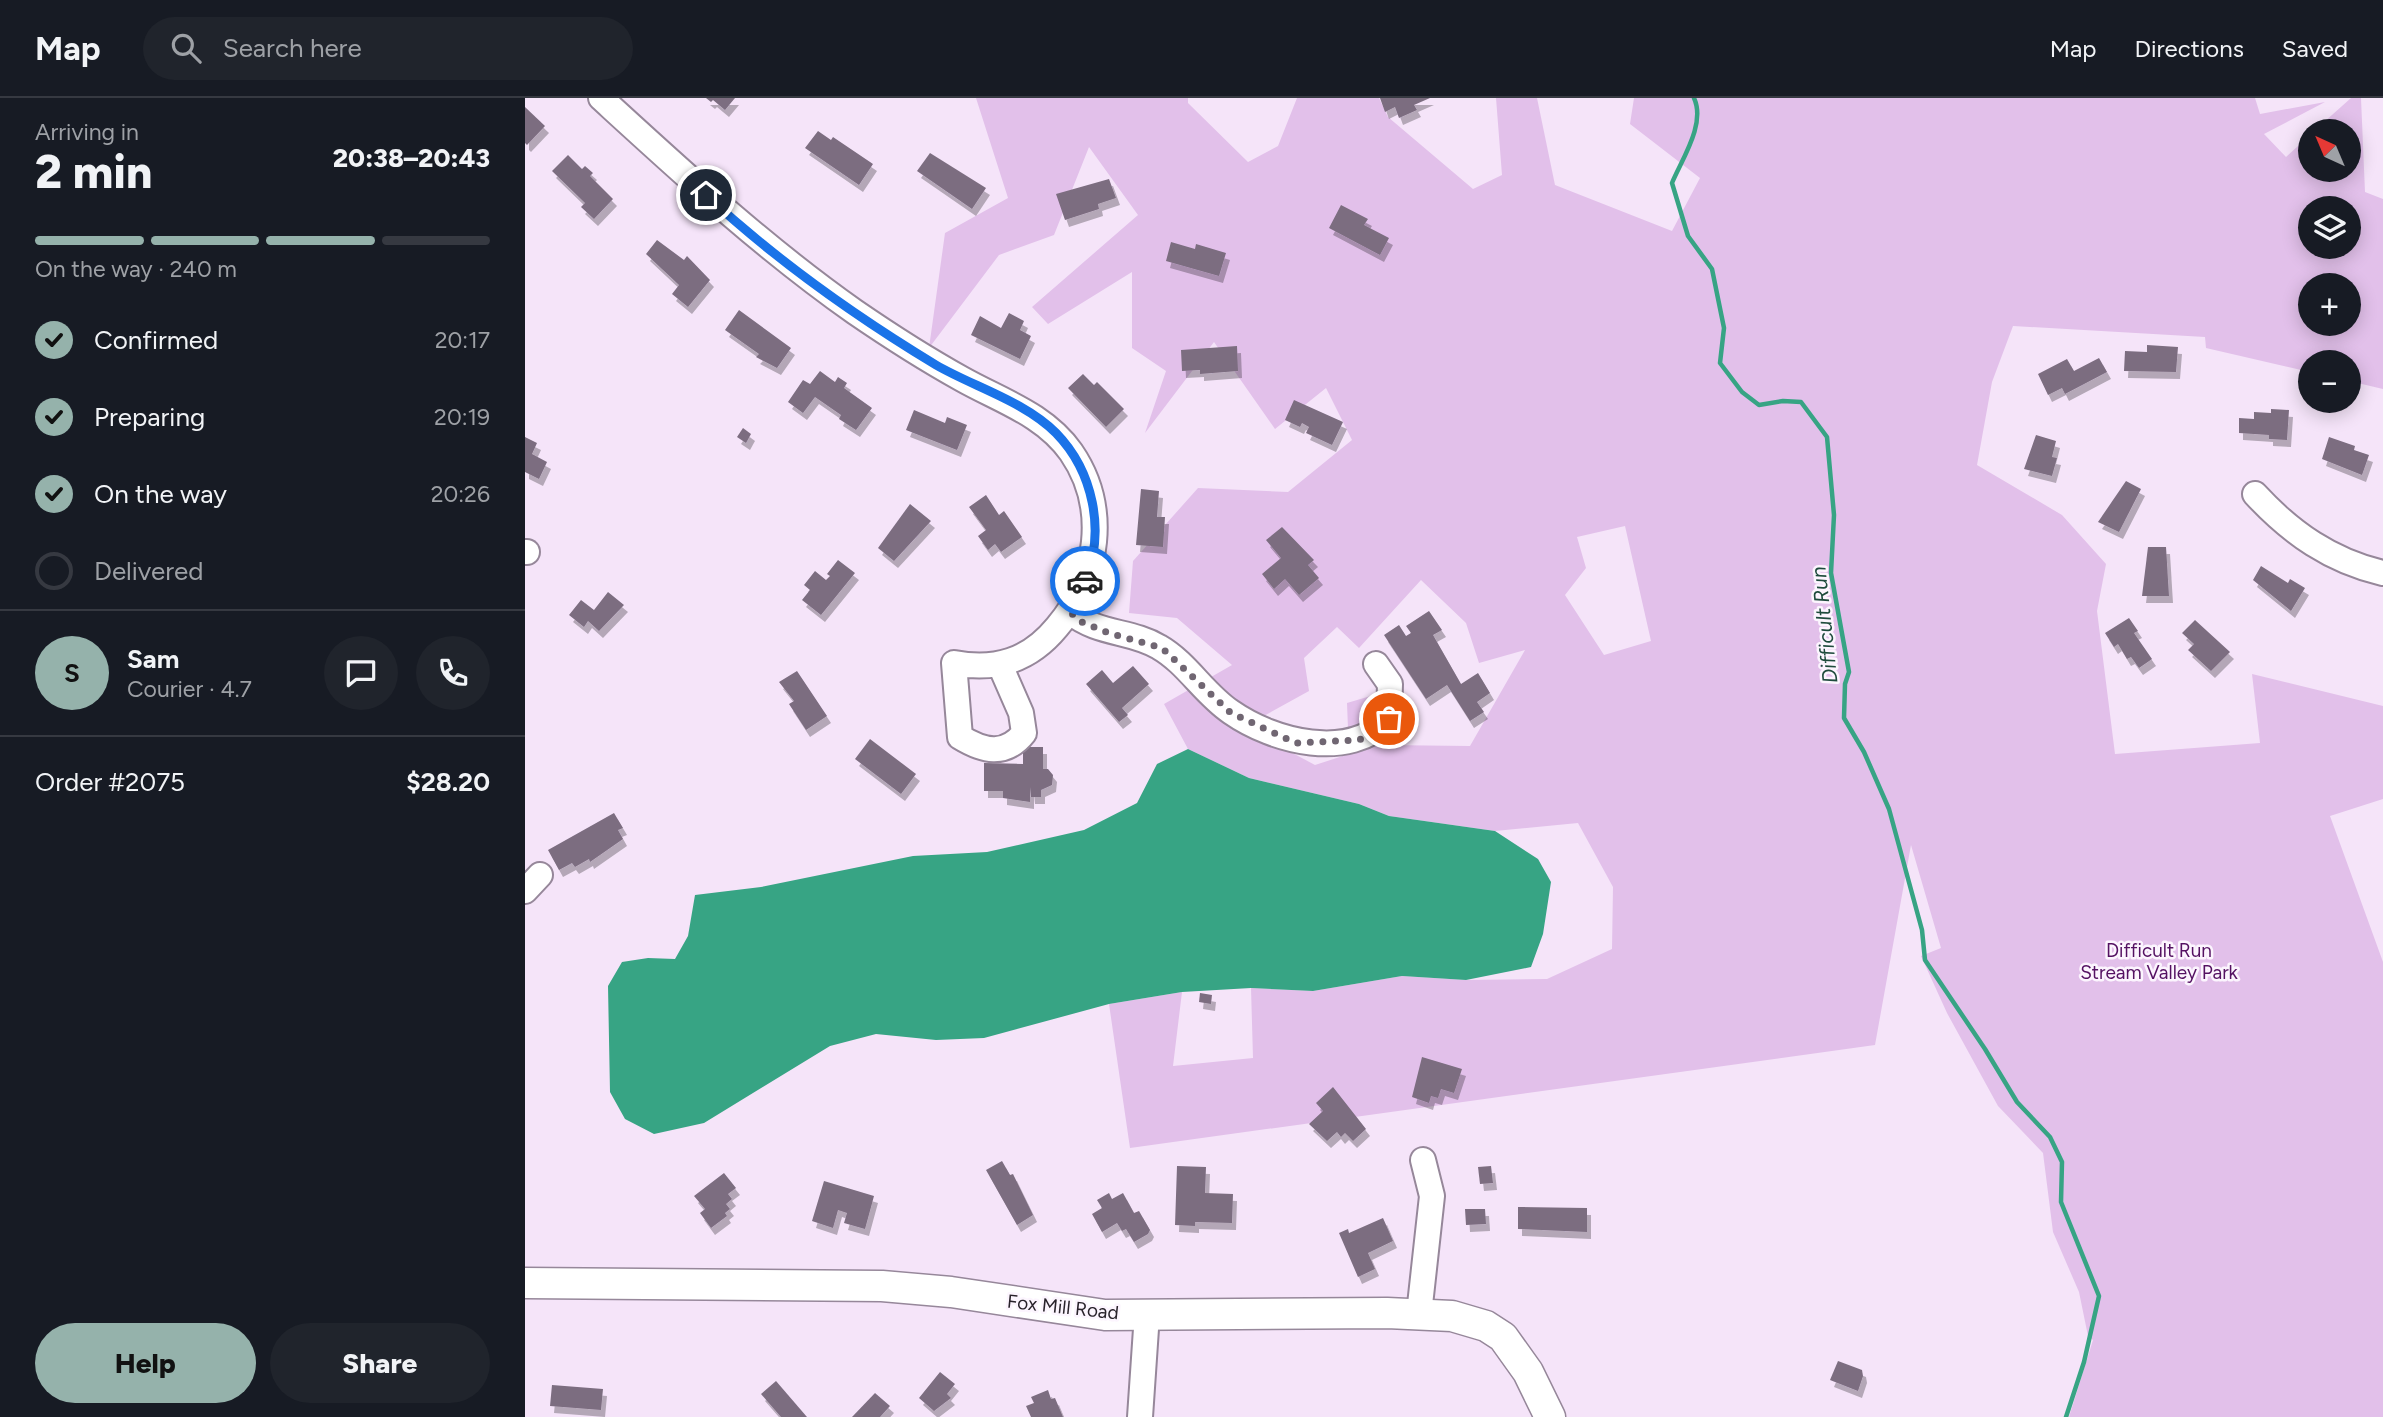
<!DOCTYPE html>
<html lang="en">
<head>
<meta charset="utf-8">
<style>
  :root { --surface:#171b24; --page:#20242c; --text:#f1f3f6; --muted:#9ea1a6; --line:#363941; --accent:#95b2ab }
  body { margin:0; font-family:Figtree,sans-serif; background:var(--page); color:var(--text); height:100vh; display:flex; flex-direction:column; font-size:26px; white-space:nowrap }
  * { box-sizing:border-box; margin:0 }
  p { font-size:23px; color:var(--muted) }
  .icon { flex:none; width:38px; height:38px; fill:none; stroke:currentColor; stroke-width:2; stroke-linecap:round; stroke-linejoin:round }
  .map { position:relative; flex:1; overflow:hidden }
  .side { display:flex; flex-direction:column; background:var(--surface); width:525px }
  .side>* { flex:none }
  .needle { width:46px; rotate:316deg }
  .controls { position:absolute; left:1773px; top:21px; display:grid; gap:14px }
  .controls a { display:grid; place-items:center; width:63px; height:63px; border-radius:50%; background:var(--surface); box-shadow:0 4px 18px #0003; font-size:35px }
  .pin { position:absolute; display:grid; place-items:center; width:60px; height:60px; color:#fff; margin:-30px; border:4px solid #fff; border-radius:50%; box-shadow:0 2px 7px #0007 }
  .courier { position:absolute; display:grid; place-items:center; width:70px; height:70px; margin:-35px; border:5px solid #1a73e8; border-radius:50%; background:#fff; color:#222; box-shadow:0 2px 9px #0007 }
  .overview em { font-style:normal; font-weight:800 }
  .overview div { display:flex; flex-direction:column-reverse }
  .overview { display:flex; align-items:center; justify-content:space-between; height:119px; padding:0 35px }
  h1 { font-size:46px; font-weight:800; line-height:52px }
  .bar { display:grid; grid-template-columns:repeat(4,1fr); gap:10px 7px; align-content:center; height:84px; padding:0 35px }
  .bar i { height:9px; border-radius:5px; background:var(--line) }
  .bar .selected { background:var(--accent) }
  .bar p { grid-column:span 4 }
  .line { display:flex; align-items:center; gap:18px; padding:0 35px; border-top:2px solid var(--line) }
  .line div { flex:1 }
  .round { display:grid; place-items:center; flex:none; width:74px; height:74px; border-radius:37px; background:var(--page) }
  ol { padding:0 35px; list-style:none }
  li { display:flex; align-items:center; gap:21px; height:77px }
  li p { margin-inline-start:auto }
  li .icon { padding:7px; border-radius:50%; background:var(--accent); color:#111; stroke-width:4 }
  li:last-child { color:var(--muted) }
  li i { width:38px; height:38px; border:4px solid var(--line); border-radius:50% }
  .action { display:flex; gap:14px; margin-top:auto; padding:14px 35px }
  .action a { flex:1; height:80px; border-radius:42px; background:var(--accent); color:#111; font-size:28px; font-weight:800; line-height:80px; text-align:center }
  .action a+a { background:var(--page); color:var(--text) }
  header { display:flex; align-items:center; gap:42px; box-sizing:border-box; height:98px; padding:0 35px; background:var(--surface); border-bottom:2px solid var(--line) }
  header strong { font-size:33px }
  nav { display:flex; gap:38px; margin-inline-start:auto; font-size:24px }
  .search { width:490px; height:63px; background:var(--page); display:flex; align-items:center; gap:18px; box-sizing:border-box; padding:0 24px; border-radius:38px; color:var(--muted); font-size:26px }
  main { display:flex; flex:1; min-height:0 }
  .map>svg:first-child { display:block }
  .green { fill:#e2c0ea; fill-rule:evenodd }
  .water { fill:#37a484 }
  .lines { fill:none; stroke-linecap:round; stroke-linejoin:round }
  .stream { stroke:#37a484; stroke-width:4.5 }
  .building { fill:#7c6d80; filter:url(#shadow) }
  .minor-casing { stroke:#96879a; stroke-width:28 }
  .major-casing { stroke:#96879a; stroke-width:33 }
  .minor { stroke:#fff; stroke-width:24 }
  .major { stroke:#fff; stroke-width:30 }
  .done { stroke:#706672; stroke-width:7; stroke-dasharray:0 12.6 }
  .route { stroke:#1a73e8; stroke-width:9 }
  .labels { text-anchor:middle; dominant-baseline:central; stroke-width:5; stroke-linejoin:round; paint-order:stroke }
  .park-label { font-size:19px; fill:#541162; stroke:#fcf5fe }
  .street-label { font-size:19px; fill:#28222a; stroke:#fcf5fe }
  .water-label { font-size:21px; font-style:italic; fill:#1e4b3c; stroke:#fcf5fe }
</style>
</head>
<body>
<header>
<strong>Map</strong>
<div class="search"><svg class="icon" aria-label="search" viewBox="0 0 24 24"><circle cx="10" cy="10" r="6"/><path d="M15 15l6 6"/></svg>Search here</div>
<nav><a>Map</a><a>Directions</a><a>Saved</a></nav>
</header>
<main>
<section class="side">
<div class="overview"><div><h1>2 min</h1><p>Arriving in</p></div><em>20:38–20:43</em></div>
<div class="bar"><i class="selected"></i><i class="selected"></i><i class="selected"></i><i></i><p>On the way · 240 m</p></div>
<ol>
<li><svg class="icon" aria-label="check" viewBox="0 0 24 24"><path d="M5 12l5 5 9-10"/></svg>Confirmed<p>20:17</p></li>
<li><svg class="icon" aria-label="check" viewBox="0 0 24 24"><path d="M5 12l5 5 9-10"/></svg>Preparing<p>20:19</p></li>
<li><svg class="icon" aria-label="check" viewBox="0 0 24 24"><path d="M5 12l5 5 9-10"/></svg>On the way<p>20:26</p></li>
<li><i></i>Delivered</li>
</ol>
<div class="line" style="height:126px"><b class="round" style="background:var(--accent);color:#111">S</b><div><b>Sam</b><p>Courier · 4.7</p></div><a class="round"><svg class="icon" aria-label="chat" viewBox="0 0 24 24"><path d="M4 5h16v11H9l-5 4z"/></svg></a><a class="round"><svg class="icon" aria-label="phone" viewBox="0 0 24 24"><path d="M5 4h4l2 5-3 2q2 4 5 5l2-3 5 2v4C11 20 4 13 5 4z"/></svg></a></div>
<div class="line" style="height:91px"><div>Order #2075</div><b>$28.20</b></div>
<div class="action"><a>Help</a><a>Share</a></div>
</section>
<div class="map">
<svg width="1858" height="1319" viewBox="0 0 1858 1319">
  <defs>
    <filter id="shadow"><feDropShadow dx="4" dy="7" stdDeviation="0" flood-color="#0004"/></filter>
  </defs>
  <rect width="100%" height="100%" fill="#f5e4f9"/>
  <path class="green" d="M451,0H663V5L723,64L753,48L772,0H854L863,19L948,91L977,77L971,0H1012L1030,87L1147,133L1175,80L1105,26L1109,0H1730L1735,16L1800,4L1739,36L1761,59L1785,37V72H1824V33H1789L1826,0H1836L1840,94L1858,101V291L1824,283V264H1785V274L1681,250L1680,239L1488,228L1467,284L1452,367L1537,417L1581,466L1572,513L1590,656L1735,645L1727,576L1858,608V701L1805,718L1858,864V1319H1544L1568,1242L1563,1238L1554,1194L1528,1134L1518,1055L1473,1008L1422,915L1396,858L1416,850L1386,747L1350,947L605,1050L584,906L657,894L648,968L728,960L726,890L788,893L877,878L941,882L1022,881L1087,851L1088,789L1053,725L970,733L864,718L834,706L724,680L663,651L639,606L707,567L652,520L604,515L608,463L673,390L763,394L827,342L801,290L750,331L689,244L620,335L641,273L607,250V174L523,226L507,209L613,117L564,49L529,137L474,157L404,250L420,135L483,100ZM1785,110H1824V149H1785ZM1785,187H1824V226H1785ZM1100,428L1126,543L1079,557L1040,497L1061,470L1052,439ZM896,482L941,525L954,565L1000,552L945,648L858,647L849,597L822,605L824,656L790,667L719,629L784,593L779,560L812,529L834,550Z"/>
  <polygon class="water" points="663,651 724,680 834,706 864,718 970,733 1013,761 1026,784 1018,836 1006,869 941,882 877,878 788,893 726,890 657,894 584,906 459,940 411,942 351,936 305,948 179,1025 129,1036 100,1021 85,994 83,888 97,864 123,860 150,861 163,838 170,797 236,789 388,758 462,754 559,732 612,705 632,666"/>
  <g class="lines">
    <path class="stream" d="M1169,0C1181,26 1157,61 1147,85L1163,138L1187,171L1199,230L1195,265L1217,294L1234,307L1258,303L1276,304L1302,339L1309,417L1306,475L1324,574L1320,586L1319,620L1339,654L1364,711L1397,832L1400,862L1460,951L1492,1004L1525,1039L1537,1064L1536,1104L1574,1198L1559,1264L1541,1319"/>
  </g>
  <g class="building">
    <polygon points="181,0 210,0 200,12 188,2 186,4"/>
    <polygon points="855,0 905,0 889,7 892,12 874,20 870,9 860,14"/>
    <polygon points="0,9 20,28 2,47 0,45"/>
    <polygon points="293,33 306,42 308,39 348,66 334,87 280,50"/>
    <polygon points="405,55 461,90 447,111 392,73"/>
    <polygon points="43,57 57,71 60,68 68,75 65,78 88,101 69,121 56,109 60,105 27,73"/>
    <polygon points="584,81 591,100 573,106 574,111 540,122 531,96"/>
    <polygon points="816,107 843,121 839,127 864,140 855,157 804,130"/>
    <polygon points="132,142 159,162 162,158 185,182 163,209 147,196 154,187 121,156"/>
    <polygon points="646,144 670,151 671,146 701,155 694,178 641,163"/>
    <polygon points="214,212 266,250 252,270 231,259 234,256 200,232"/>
    <polygon points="484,215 499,223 495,232 506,238 495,261 446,237 455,218 476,230"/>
    <polygon points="1622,247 1653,249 1651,274 1599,273 1600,253 1622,254"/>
    <polygon points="712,248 713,273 675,276 675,272 657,273 656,252"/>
    <polygon points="1574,260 1582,274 1540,296 1537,290 1523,297 1513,276 1542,261 1549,273"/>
    <polygon points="295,273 310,284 313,279 322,285 319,290 347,310 331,332 314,321 316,317 290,299 278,315 263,304 278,282 285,286"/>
    <polygon points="558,276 569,287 572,284 599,311 581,329 543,290"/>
    <polygon points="769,302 818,324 807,347 781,335 784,329 777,325 775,329 760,322"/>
    <polygon points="1746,311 1764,312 1762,342 1744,341 1744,337 1714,335 1714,320 1729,321 1729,314 1746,315"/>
    <polygon points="389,312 420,325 422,319 442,327 432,352 381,332"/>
    <polygon points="218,330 226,336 221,345 212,339"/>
    <polygon points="1511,337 1531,343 1527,359 1532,360 1527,378 1499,371"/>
    <polygon points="0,339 12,345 7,356 22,364 14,381 0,374"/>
    <polygon points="1804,339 1830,348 1829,352 1844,357 1837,377 1797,361"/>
    <polygon points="1601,383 1616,391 1594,434 1573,424"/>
    <polygon points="616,391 634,393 632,419 640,419 638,449 611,447"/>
    <polygon points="461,397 474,417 479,413 497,439 476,454 470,446 463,452 453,438 461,432 444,409"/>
    <polygon points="385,406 406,423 369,463 353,450"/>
    <polygon points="757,429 789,462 783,467 794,480 774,497 760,481 749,491 737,476 756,460 741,442"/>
    <polygon points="1623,449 1641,449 1644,498 1617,498"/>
    <polygon points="313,462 330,475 296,517 277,502 285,492 279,487 290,473 301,482 305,478 302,476"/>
    <polygon points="1736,468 1763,485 1765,481 1780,490 1766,513 1728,482"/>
    <polygon points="83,494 99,507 74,533 63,523 59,529 44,517 56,502 69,512"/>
    <polygon points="904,513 917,532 908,537 936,586 953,575 965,595 952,604 959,614 945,623 922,587 901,601 859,537 874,527 881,538 886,535 881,528"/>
    <polygon points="1604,520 1613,533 1609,535 1627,561 1614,570 1606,559 1602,561 1593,546 1589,549 1580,535"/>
    <polygon points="1670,522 1705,554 1686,573 1663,552 1669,546 1657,535"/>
    <polygon points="608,568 624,586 597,610 603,617 594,624 561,586 577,572 588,585"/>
    <polygon points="272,573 302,618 281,632 264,606 269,603 254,584"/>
    <polygon points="345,641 391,676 376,696 330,661"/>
    <polygon points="498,649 518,649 518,671 523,671 528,677 527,687 516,692 516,699 506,699 505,689 505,704 478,700 478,693 459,693 459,665 498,666"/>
    <polygon points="89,715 98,730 93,732 98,741 65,764 64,761 50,769 47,765 34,772 23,752"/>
    <polygon points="675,895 687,897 686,906 674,904"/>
    <polygon points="897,959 937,971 929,995 916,991 913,1000 906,998 904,1005 887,999"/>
    <polygon points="808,989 841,1031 828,1043 820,1035 816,1039 812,1034 802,1043 784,1026 798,1013 791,1005"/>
    <polygon points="477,1063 485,1077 488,1076 508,1117 492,1127 461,1072"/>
    <polygon points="652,1068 681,1069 680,1095 708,1096 707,1125 670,1124 670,1128 650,1127"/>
    <polygon points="966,1068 968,1085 955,1086 953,1069"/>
    <polygon points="199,1075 211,1090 203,1096 207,1101 201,1106 205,1111 200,1115 202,1118 186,1130 175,1115 180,1111 169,1098"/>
    <polygon points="299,1083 349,1098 340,1131 319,1125 322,1115 313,1112 308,1130 287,1123"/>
    <polygon points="584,1095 587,1101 598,1095 609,1115 614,1113 625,1132 623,1136 609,1144 601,1131 597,1133 592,1125 577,1134 567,1116 577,1110 572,1102"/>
    <polygon points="993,1109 1062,1110 1062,1134 993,1131"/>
    <polygon points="940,1111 960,1111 961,1126 941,1127"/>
    <polygon points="858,1120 868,1143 843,1155 850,1171 833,1179 814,1135 823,1131 824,1135"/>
    <polygon points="1313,1263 1337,1272 1338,1278 1333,1293 1305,1282"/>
    <polygon points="415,1274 430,1286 422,1296 426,1300 409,1313 394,1300"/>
    <polygon points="251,1283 282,1319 256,1319 236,1296"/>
    <polygon points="27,1287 78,1291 76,1312 25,1308"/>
    <polygon points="523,1292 526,1301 530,1300 538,1319 506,1319 501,1308 509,1305 506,1299"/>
    <polygon points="350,1295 365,1308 355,1319 327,1319"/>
  </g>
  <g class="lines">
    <defs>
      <g id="minor">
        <path d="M76,0C158,75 239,150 330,214C365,238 401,261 437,281C476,303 519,316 546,354C584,409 574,480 532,529C504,563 470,573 429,565L435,639C458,653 480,659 499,635L496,615L475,567"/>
        <path d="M1730,396C1766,435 1806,463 1858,475"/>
        <polyline points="0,454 2,454"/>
        <path d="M545,514C573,537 606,532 634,549C662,565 679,596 706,614C749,644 824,663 864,621L865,586L851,566"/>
        <polyline points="0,793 15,777"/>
        <polyline points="894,1216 907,1098 898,1062"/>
        <polyline points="615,1319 622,1216"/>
      </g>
      <polyline id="major" points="0,1185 357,1188 426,1194 580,1217 862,1215 927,1218 961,1228 978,1239 1003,1274 1025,1319"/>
    </defs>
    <use href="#minor" class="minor-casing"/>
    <use href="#major" class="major-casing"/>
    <use href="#minor" class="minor"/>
    <use href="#major" class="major"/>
  </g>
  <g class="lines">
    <polyline class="done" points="560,483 545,514 557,524 584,535 637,550 706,615 771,645 834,642 852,633 864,621"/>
    <path class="route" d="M181,97C250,161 330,218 411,267C449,289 499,303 531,335C568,373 581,433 560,483"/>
  </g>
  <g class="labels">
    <g class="park-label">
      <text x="1634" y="852">Difficult Run<tspan x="1634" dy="22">Stream Valley Park</tspan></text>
    </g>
    <g class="street-label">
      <text transform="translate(538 1209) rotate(6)">Fox Mill Road</text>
    </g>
    <g class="water-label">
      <text transform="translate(1299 527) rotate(-96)">Difficult Run</text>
    </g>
  </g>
</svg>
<div class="controls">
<a><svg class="needle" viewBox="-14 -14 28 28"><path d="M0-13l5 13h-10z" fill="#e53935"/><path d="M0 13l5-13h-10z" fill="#9ea1a6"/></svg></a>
<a><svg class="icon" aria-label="layers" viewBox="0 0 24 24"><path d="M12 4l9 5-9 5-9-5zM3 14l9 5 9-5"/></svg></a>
<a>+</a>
<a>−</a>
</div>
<div class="pin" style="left:864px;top:621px;background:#ea580c"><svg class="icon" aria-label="bag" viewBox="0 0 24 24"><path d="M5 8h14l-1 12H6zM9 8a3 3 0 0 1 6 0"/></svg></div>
<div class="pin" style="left:181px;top:97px;background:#1f2937"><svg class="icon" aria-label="home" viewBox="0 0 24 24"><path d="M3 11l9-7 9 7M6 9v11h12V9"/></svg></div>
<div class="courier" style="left:560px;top:483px"><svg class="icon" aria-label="car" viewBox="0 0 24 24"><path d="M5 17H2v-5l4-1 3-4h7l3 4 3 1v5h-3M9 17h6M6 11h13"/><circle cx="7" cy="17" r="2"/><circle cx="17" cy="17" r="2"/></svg></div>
</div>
</main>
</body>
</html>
